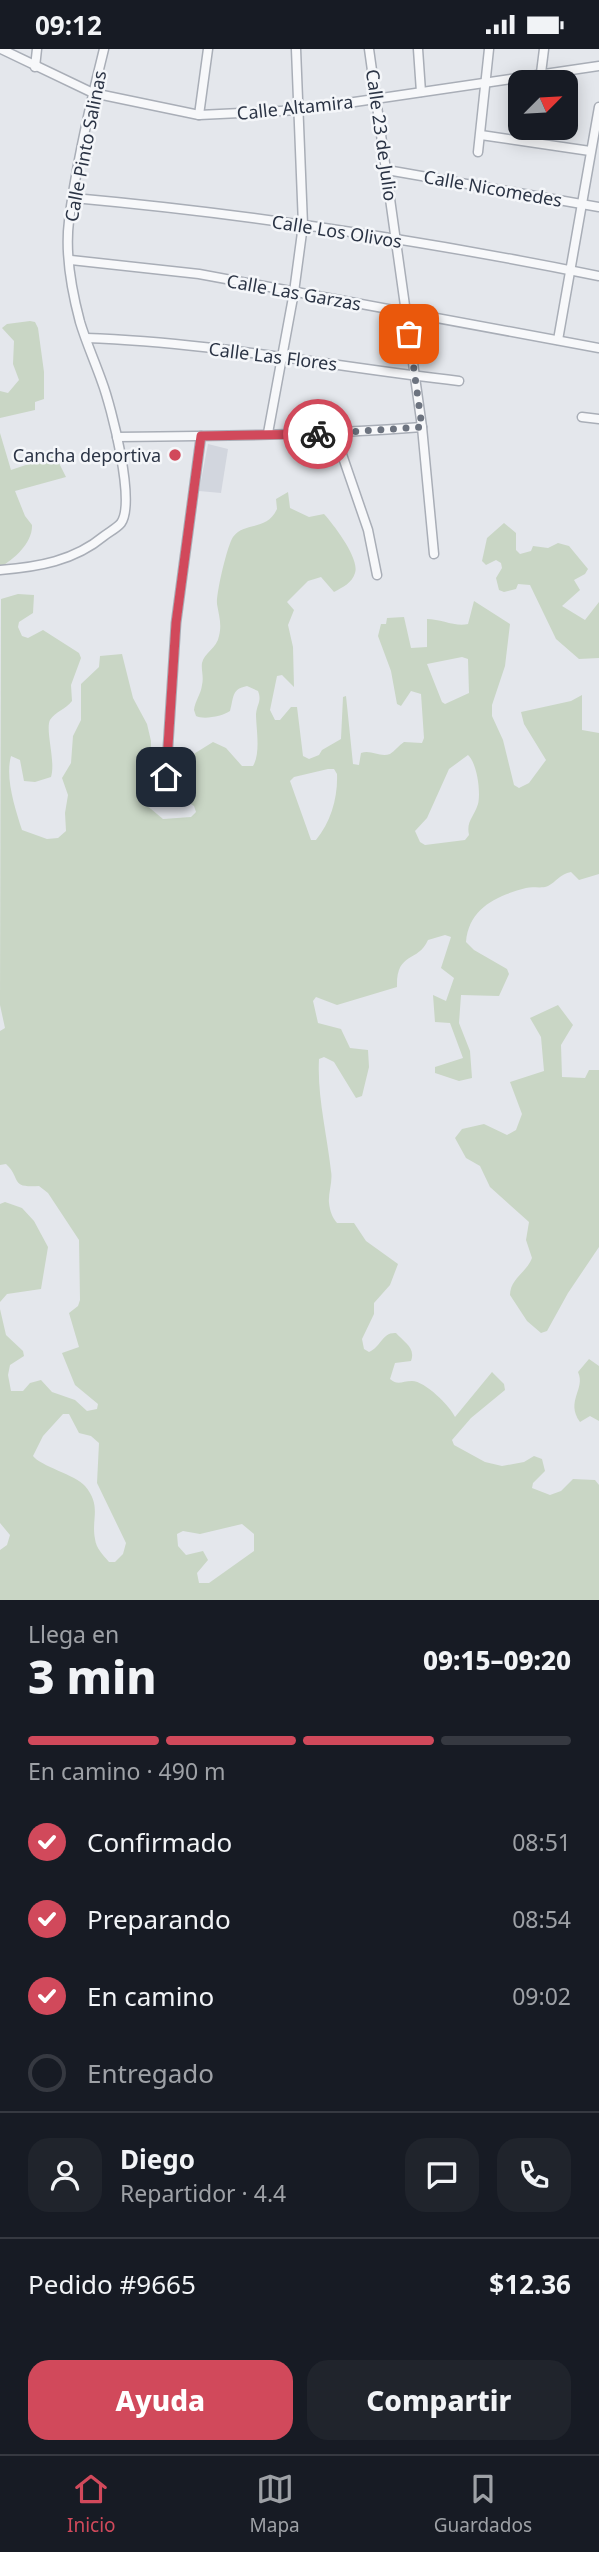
<!DOCTYPE html>
<html lang="es">
<head>
<meta charset="utf-8">
<style>
  :root { --surface:#171b24; --page:#20242c; --text:#f1f3f6; --muted:#9ea1a6; --line:#363941; --accent:#d1495b }
  body { margin:0; font-family:"Noto Sans",sans-serif; background:var(--page); color:var(--text); height:100vh; display:flex; flex-direction:column; font-size:26px; white-space:nowrap }
  * { box-sizing:border-box; margin:0 }
  p { font-size:23px; color:var(--muted) }
  .icon { flex:none; width:38px; height:38px; fill:none; stroke:currentColor; stroke-width:2; stroke-linecap:round; stroke-linejoin:round }
  .map { position:relative; height:1551px; overflow:hidden }
  .panel { display:flex; flex-direction:column; background:var(--surface); flex:1 }
  .panel>* { flex:none }
  .needle { width:46px; rotate:66deg }
  .controls { position:absolute; left:508px; top:21px; display:grid; gap:14px }
  .controls a { display:grid; place-items:center; width:70px; height:70px; border-radius:14px; background:var(--surface); box-shadow:0 4px 18px #0003; font-size:35px }
  .pin { position:absolute; display:grid; place-items:center; width:60px; height:60px; color:#fff; margin:-30px; border-radius:14px; box-shadow:0 4px 10px #0006 }
  .courier { position:absolute; display:grid; place-items:center; width:70px; height:70px; margin:-35px; border:5px solid #d1495b; border-radius:50%; background:#fff; color:#222; box-shadow:0 2px 9px #0007 }
  .summary em { font-style:normal; font-weight:800 }
  .summary div { display:flex; flex-direction:column-reverse }
  .summary { display:flex; align-items:center; justify-content:space-between; height:119px; padding:0 28px }
  h1 { font-size:46px; font-weight:800; line-height:52px }
  .bar { display:grid; grid-template-columns:repeat(4,1fr); gap:10px 7px; align-content:center; height:84px; padding:0 28px }
  .bar i { height:9px; border-radius:5px; background:var(--line) }
  .bar .current { background:var(--accent) }
  .bar p { grid-column:span 4 }
  .line { display:flex; align-items:center; gap:18px; padding:0 28px; border-top:2px solid var(--line) }
  .line div { flex:1 }
  .round { display:grid; place-items:center; flex:none; width:74px; height:74px; border-radius:21px; background:var(--page) }
  ol { padding:0 28px; list-style:none }
  li { display:flex; align-items:center; gap:21px; height:77px }
  li p { margin-inline-start:auto }
  li .icon { padding:7px; border-radius:50%; background:var(--accent); color:#fff; stroke-width:4 }
  li:last-child { color:var(--muted) }
  li i { width:38px; height:38px; border:4px solid var(--line); border-radius:50% }
  .button { display:flex; gap:14px; margin-top:auto; padding:14px 28px }
  .button a { flex:1; height:80px; border-radius:21px; background:var(--accent); color:#fff; font-size:28px; font-weight:800; line-height:80px; text-align:center }
  .button a+a { background:var(--page); color:var(--text) }
  .status { display:flex; justify-content:space-between; align-items:center; height:49px; padding:0 35px; background:var(--surface); direction:ltr }
  .status svg { height:19px; fill:currentColor }
  .tab-bar { display:flex; justify-content:space-around; align-items:center; height:98px; border-top:2px solid var(--line); background:var(--surface); font-size:19px; color:var(--muted) }
  .tab-bar a { display:grid; justify-items:center; gap:4px }
  .tab-bar .current { color:var(--accent) }
  .map>svg:first-child { display:block }
  .built { fill:#d2d6de }
  .green { fill:#c9d6c5; fill-rule:evenodd }
  .lines { fill:none; stroke-linecap:round; stroke-linejoin:round }
  .street-casing { stroke:#a9aeb7; stroke-width:11 }
  .street { stroke:#f7f8fa; stroke-width:8 }
  .done { stroke:#6c737f; stroke-width:7; stroke-dasharray:0 12.6 }
  .route { stroke:#d1495b; stroke-width:9 }
  .poi-dot { fill:#d1495b; stroke:#f4f6f9; stroke-width:2.5 }
  .labels { text-anchor:middle; dominant-baseline:central; stroke-width:5; stroke-linejoin:round; paint-order:stroke }
  .street-label { font-size:18px; fill:#2b3445; stroke:#f4f6f9 }
  .poi-label { font-size:18px; fill:#2b3445; stroke:#f4f6f9; text-anchor:end }
</style>
</head>
<body>
<div class="status"><b>09:12</b><svg viewBox="0 0 49 12"><path d="M0 12V9h3v3zM5 12V6h3v6zM10 12V3h3v9zM15 12V0h3v12zM26 1h20v11H26zM47 4h2v5h-2z"/></svg></div>
<div class="map">
<svg width="599" height="1551" viewBox="0 0 599 1551">
  <rect width="100%" height="100%" fill="#e4e7ec"/>
  <polygon class="built" points="208,395 228,400 221,444 199,442"/>
  <g class="green">
    <polygon points="30,272 35,273 38,279 44,323 44,350 35,353 35,361 0,369 0,342 8,344 19,331 13,315 14,292 2,279 7,275"/>
    <path d="M0,384L11,421L55,406L66,428L15,442L25,467L32,476C33,493 14,511 0,518Z"/>
    <path d="M288,443L290,459L309,468L324,465C334,476 360,510 355,524C352,534 343,538 334,543L321,528L308,532L287,553L294,561L288,576L293,598L294,638L282,626L277,627L270,661L275,671H280L291,658H297L303,707L309,710L319,706L322,701L341,690L343,648L346,647L353,715L359,716L361,704C371,700 380,709 390,705C395,702 399,696 404,693L422,694L424,689L421,645L411,642L401,657L397,655L391,622L378,587L381,575H386L387,569L404,568L411,599L427,598V570C441,570 455,578 468,575L474,552L510,575L505,617L492,656V667L503,691L514,736L519,739L529,734L546,711L524,675L521,663L571,652L582,646V681L599,684V825L579,831L571,823C560,825 556,833 548,837C541,840 533,837 526,839C496,847 469,859 466,893L474,901L507,920L509,925L499,947L461,946L459,974L470,1002L472,1029L459,1032L435,1024V1018L463,1009L450,974L435,973L433,946L446,952L454,929L441,919L451,888L445,886L428,891C418,914 396,902 397,938L337,956L316,948L313,952L318,974L341,980L350,999L368,1001L369,1018L362,1047L356,1049L334,1013L324,1008L319,1010C317,1047 327,1085 331,1122C333,1133 328,1144 329,1154C330,1162 332,1168 337,1174H354L366,1192L398,1215L390,1236L374,1254V1265L362,1290L364,1300L369,1303C381,1298 382,1283 396,1284C404,1293 416,1299 411,1312L395,1314L390,1330C398,1337 402,1332 412,1332C425,1332 450,1357 455,1368L492,1323L504,1335L505,1341L471,1369L452,1391L454,1396L485,1413L502,1417L524,1413L534,1407L542,1410L545,1422L533,1434L532,1439L550,1446L561,1442L573,1430L595,1431L599,1436V1551H0V1501L7,1496L10,1486L0,1474V1260L6,1286L23,1302L24,1307L10,1316L8,1326L11,1342H23L30,1334L41,1331L52,1343L75,1351L87,1362L97,1360L98,1355L75,1336L62,1304L79,1298L69,1264L78,1257L80,1251L79,1191L48,1144L39,1137C9,1139 22,1130 6,1115L0,1116V982L5,979L0,956L1,550L18,545L34,546L33,564L19,573L18,578L22,587L28,589L43,581L79,604L81,609L71,636L72,652C66,660 55,663 50,671C45,681 56,712 51,728L35,733L24,732L20,711L11,707C5,729 15,759 22,781L47,790L58,789L66,782L65,764L68,746L62,729L71,714L73,687L81,671V635L99,618L100,607L122,605L133,649L147,675L151,692V729L138,744L139,750L163,770L191,768L196,763L194,757L186,752L184,711L213,693L226,699L242,717H253C261,704 256,679 256,665C257,655 262,652 258,642L247,637C231,640 234,649 230,662C223,667 204,671 196,667L194,661C195,652 201,645 202,636C204,628 201,621 202,614C204,604 217,599 219,587C222,575 219,567 217,555C216,545 227,497 233,488C245,472 266,483 277,460L276,450ZM462,608L468,610L469,644L445,655L442,653L427,615ZM468,706C477,714 481,743 478,755C474,768 466,772 469,786L465,791L425,796L420,793L415,782L427,769L449,720ZM328,720H334L337,725C338,748 331,773 316,791H311L290,732L294,728ZM63,1365H69L79,1384L91,1387L99,1394L97,1434L126,1494L123,1505L115,1513H109C103,1506 96,1499 95,1490C91,1470 102,1457 85,1437C76,1426 40,1417 33,1407L43,1387ZM242,1475L254,1485V1502L209,1534H199L197,1524L208,1511L203,1502L186,1506L178,1497L177,1485L183,1482L200,1485Z"/>
    <polygon points="504,474 516,484 516,501 520,505 531,502 533,497 548,499 558,494 569,497 588,520 585,525 574,531 580,541 562,557 585,571 599,553 599,609 579,610 556,590 530,536 518,535 516,540 504,543 499,541 496,529 502,519 501,514 496,511 486,516 482,512 487,489"/>
    <path d="M558,956L573,976L561,996L562,1028L585,1029L589,1021H599V1198L568,1244L547,1282L541,1284L527,1272L510,1246C510,1230 527,1223 532,1209L526,1191L529,1173L490,1138L480,1117L466,1109L455,1089L462,1080L484,1075L507,1086L516,1081L522,1065L510,1033L544,1022L541,988L530,969Z"/>
    <polygon points="5,1153 22,1159 34,1172 48,1198 41,1240 7,1245 0,1253 0,1155"/>
    <path d="M589,1310L599,1317V1372L590,1367L580,1373C565,1352 586,1340 578,1323Z"/>
  </g>
  <g class="lines">
    <defs>
      <g id="street">
        <polyline points="1,0 93,44 199,66 300,61 599,17"/>
        <polyline points="369,0 422,378 434,505"/>
        <polyline points="418,0 421,43"/>
        <polyline points="35,18 37,0"/>
        <polyline points="541,24 544,0"/>
        <polyline points="199,66 208,0"/>
        <polyline points="481,86 590,102"/>
        <polyline points="478,103 489,0"/>
        <polyline points="387,121 599,158"/>
        <path d="M74,149C250,165 426,192 599,227"/>
        <polyline points="71,211 199,225 599,299"/>
        <path d="M86,289C211,293 334,318 459,332"/>
        <polyline points="558,291 599,58"/>
        <polyline points="582,368 599,370"/>
        <polyline points="268,384 294,243 303,176 296,0"/>
        <polyline points="335,385 368,481 377,526"/>
        <path d="M117,388C219,387 321,386 422,378"/>
        <path d="M0,521C38,518 74,512 104,487C109,483 117,479 121,474C136,453 111,357 102,333C95,313 86,293 80,273C72,243 65,203 69,172C76,115 90,56 104,0"/>
        <polyline points="166,728 176,574 201,387"/>
      </g>
    </defs>
    <use href="#street" class="street-casing"/>
    <use href="#street" class="street"/>
  </g>
  <g class="lines">
    <polyline class="done" points="318,385 422,378 409,285"/>
    <polyline class="route" points="166,728 176,574 201,387 318,385"/>
  </g>
  <circle class="poi-dot" cx="175" cy="406" r="7"/>
  <g class="labels">
    <g class="street-label">
      <text transform="translate(295 58) rotate(-6)">Calle Altamira</text>
      <text transform="translate(382 86) rotate(82)">Calle 23 de Julio</text>
      <text transform="translate(85 97) rotate(-79)">Calle Pinto Salinas</text>
      <text transform="translate(493 139) rotate(10)">Calle Nicomedes</text>
      <text transform="translate(337 182) rotate(9)">Calle Los Olivos</text>
      <text transform="translate(294 243) rotate(10)">Calle Las Garzas</text>
      <text transform="translate(273 307) rotate(7)">Calle Las Flores</text>
    </g>
    <g class="poi-label">
      <text x="161" y="406">Cancha deportiva</text>
    </g>
  </g>
</svg>
<div class="controls">
<a><svg class="needle" viewBox="-14 -14 28 28"><path d="M0-13l5 13h-10z" fill="#e53935"/><path d="M0 13l5-13h-10z" fill="#9ea1a6"/></svg></a>
</div>
<div class="pin" style="left:409px;top:285px;background:#ea580c"><svg class="icon" aria-label="bag" viewBox="0 0 24 24"><path d="M5 8h14l-1 12H6zM9 8a3 3 0 0 1 6 0"/></svg></div>
<div class="pin" style="left:166px;top:728px;background:#1f2937"><svg class="icon" aria-label="home" viewBox="0 0 24 24"><path d="M3 11l9-7 9 7M6 9v11h12V9"/></svg></div>
<div class="courier" style="left:318px;top:385px"><svg class="icon" aria-label="bike" viewBox="0 0 24 24"><circle cx="6" cy="16" r="4"/><circle cx="18" cy="16" r="4"/><path d="M6 16l4-8h5l3 8M10 8l3 8H6M13 5h3"/></svg></div>
</div>
<section class="panel">
<div class="summary"><div><h1>3 min</h1><p>Llega en</p></div><em>09:15–09:20</em></div>
<div class="bar"><i class="current"></i><i class="current"></i><i class="current"></i><i></i><p>En camino · 490 m</p></div>
<ol>
<li><svg class="icon" aria-label="check" viewBox="0 0 24 24"><path d="M5 12l5 5 9-10"/></svg>Confirmado<p>08:51</p></li>
<li><svg class="icon" aria-label="check" viewBox="0 0 24 24"><path d="M5 12l5 5 9-10"/></svg>Preparando<p>08:54</p></li>
<li><svg class="icon" aria-label="check" viewBox="0 0 24 24"><path d="M5 12l5 5 9-10"/></svg>En camino<p>09:02</p></li>
<li><i></i>Entregado</li>
</ol>
<div class="line" style="height:126px"><a class="round"><svg class="icon" aria-label="person" viewBox="0 0 24 24"><circle cx="12" cy="8" r="4"/><path d="M4 21q1-7 8-7t8 7"/></svg></a><div><b>Diego</b><p>Repartidor · 4.4</p></div><a class="round"><svg class="icon" aria-label="chat" viewBox="0 0 24 24"><path d="M4 5h16v11H9l-5 4z"/></svg></a><a class="round"><svg class="icon" aria-label="phone" viewBox="0 0 24 24"><path d="M5 4h4l2 5-3 2q2 4 5 5l2-3 5 2v4C11 20 4 13 5 4z"/></svg></a></div>
<div class="line" style="height:91px"><div>Pedido #9665</div><b>$12.36</b></div>
<div class="button"><a>Ayuda</a><a>Compartir</a></div>
</section>
<nav class="tab-bar">
<a class="current"><svg class="icon" aria-label="home" viewBox="0 0 24 24"><path d="M3 11l9-7 9 7M6 9v11h12V9"/></svg>Inicio</a>
<a><svg class="icon" aria-label="map" viewBox="0 0 24 24"><path d="M3 6l6-2 6 2 6-2v14l-6 2-6-2-6 2zM9 4v14M15 6v14"/></svg>Mapa</a>
<a><svg class="icon" aria-label="saved" viewBox="0 0 24 24"><path d="M7 4h10v16l-5-4-5 4z"/></svg>Guardados</a>
</nav>
</body>
</html>
